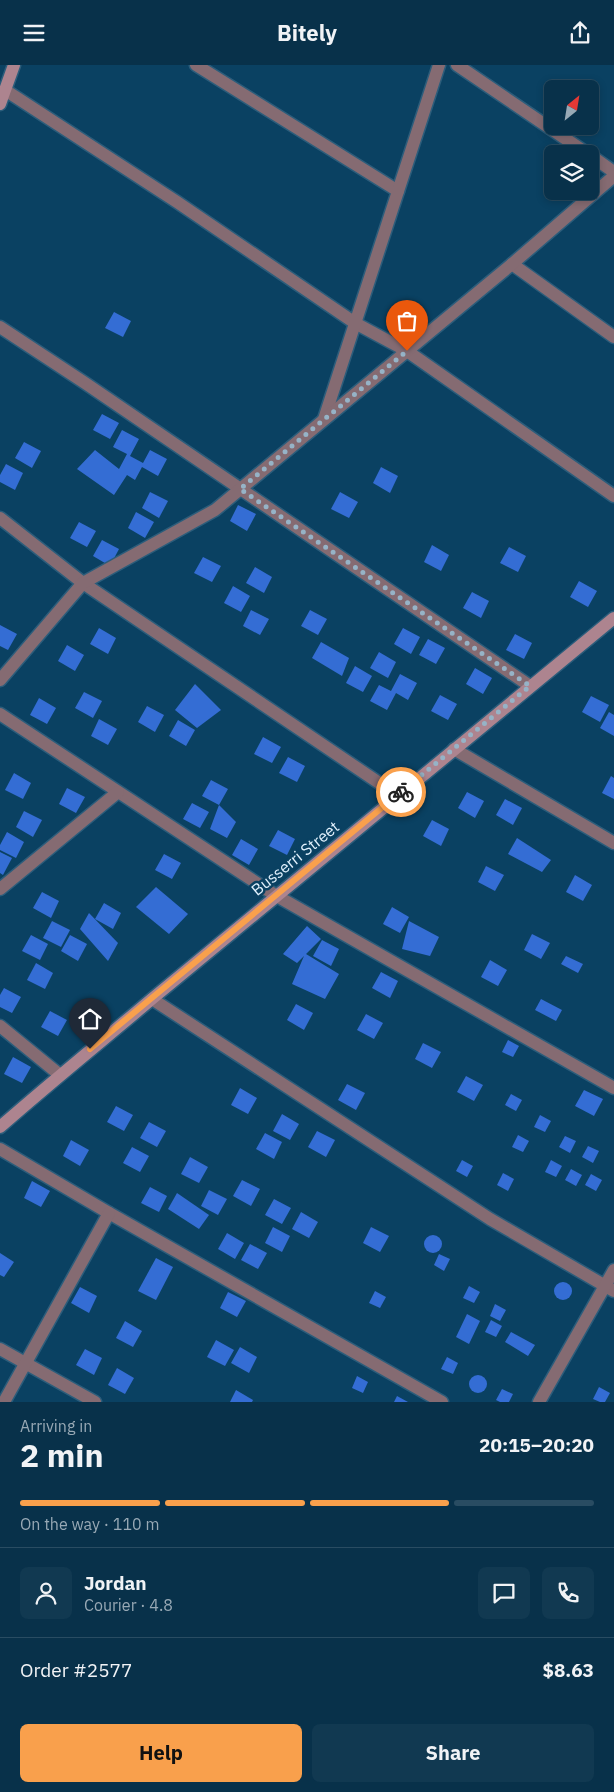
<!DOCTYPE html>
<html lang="en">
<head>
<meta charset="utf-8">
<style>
  :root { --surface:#08314a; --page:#113951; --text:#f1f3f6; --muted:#98a9b5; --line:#294c62; --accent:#f9a04c }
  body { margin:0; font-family:"IBM Plex Sans",sans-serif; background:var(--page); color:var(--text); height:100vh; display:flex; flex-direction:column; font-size:19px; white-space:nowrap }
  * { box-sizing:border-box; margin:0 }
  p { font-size:16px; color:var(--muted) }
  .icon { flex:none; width:28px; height:28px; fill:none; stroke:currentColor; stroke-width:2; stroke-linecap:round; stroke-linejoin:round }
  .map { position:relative; height:1337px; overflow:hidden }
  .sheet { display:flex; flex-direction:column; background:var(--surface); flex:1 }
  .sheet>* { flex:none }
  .needle { width:32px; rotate:30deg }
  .fabs { position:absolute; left:544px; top:15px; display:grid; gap:10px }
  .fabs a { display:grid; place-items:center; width:55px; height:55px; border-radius:8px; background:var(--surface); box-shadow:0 2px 8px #0003,0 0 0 1px var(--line); font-size:25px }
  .pin { position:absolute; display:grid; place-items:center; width:42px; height:42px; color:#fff; margin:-51px -21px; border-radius:50% 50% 50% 0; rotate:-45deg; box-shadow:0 0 5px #0007 }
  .pin .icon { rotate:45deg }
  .courier { position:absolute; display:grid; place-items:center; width:50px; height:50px; margin:-25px; border:4px solid #f9a04c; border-radius:50%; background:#fff; color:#222; box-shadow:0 1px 6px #0007 }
  .headline em { font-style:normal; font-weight:800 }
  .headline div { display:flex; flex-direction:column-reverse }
  .headline { display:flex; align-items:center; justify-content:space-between; height:85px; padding:0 20px }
  h1 { font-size:32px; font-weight:800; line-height:38px }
  .bar { display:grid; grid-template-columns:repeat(4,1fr); gap:8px 5px; align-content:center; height:60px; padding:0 20px }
  .bar i { height:6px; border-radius:4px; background:var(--line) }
  .bar .active { background:var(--accent) }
  .bar p { grid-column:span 4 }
  .line { display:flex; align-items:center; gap:12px; padding:0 20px; border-top:1px solid var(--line) }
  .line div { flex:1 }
  .round { display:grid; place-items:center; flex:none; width:52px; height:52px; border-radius:8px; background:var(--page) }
  .cta { display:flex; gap:10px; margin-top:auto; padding:10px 20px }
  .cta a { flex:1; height:58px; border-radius:8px; background:var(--accent); color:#111; font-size:20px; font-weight:800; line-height:58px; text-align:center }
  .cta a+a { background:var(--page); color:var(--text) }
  header { display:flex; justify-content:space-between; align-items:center; height:65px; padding:0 20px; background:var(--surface); font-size:22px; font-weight:800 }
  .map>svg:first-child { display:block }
  .building { fill:#346dd4 }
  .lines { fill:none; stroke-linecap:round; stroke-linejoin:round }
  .street-casing { stroke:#2c5d7b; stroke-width:15 }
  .secondary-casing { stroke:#2c5d7b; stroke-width:15 }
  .street { stroke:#856b72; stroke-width:12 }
  .secondary { stroke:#ad848f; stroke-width:12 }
  .done { stroke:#96b3c7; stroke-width:5; stroke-dasharray:0 9 }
  .route { stroke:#f9a04c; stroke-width:6 }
  .labels { text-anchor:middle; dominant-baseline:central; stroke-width:5; stroke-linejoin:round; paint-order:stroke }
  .street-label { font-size:16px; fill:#e1f1fd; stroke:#0a4162 }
</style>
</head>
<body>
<header><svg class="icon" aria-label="menu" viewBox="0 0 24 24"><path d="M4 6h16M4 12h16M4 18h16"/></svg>Bitely<svg class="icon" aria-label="share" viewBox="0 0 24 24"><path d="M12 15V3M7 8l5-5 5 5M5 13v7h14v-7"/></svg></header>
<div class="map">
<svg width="614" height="1337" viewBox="0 0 614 1337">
  <rect width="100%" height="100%" fill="#0a4162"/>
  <g class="building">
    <polygon points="114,247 131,256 123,272 105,263"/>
    <polygon points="102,349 119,358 110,374 93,365"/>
    <polygon points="122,365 139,374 130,391 143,398 150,385 167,394 158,411 142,402 135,415 127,410 114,430 77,404 95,385 119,404 127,389 113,382"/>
    <polygon points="24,377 41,386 32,403 15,393"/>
    <polygon points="6,399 23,408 15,425 0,417 0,410"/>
    <polygon points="381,402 398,411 390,428 373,418"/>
    <polygon points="150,427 168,436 159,453 142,443"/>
    <polygon points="340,427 358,437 349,453 331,444"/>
    <polygon points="238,440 256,449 247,466 230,456"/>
    <polygon points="136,447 154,457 145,473 128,463"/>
    <polygon points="79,457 96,466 87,482 70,473"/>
    <polygon points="102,475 119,484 110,501 93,491"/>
    <polygon points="432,480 449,490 441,506 424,497"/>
    <polygon points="509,482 526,491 518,507 500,498"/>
    <polygon points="203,492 221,501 212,517 194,508"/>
    <polygon points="255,502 272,512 264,528 246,518"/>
    <polygon points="579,516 597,526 588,542 570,532"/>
    <polygon points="233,521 250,531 241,547 224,538"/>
    <polygon points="472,527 489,536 481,553 463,543"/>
    <polygon points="251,545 269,554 260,570 243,561"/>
    <polygon points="310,545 327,554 318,570 301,561"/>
    <polygon points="0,560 17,569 8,585 0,581"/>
    <polygon points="99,563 116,573 108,589 90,579"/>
    <polygon points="403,563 420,572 411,589 394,579"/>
    <polygon points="515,569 532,578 524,594 506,585"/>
    <polygon points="428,574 445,583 436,599 419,590"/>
    <polygon points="321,577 349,593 342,611 312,593"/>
    <polygon points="67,580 84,590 75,606 58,596"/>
    <polygon points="379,587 396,597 388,613 370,603"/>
    <polygon points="355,601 372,611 363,627 346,618"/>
    <polygon points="475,603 492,613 483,629 466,619"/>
    <polygon points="400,609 417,618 408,635 396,628 387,645 370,636 379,620 391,626"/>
    <polygon points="195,619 221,645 197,663 175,645"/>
    <polygon points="84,627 102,636 93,653 75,643"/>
    <polygon points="440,630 457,639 448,655 431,646"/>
    <polygon points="591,631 609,640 600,657 582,647"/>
    <polygon points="39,633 56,643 47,659 30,650"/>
    <polygon points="147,641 164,650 155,667 138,657"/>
    <polygon points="609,647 614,650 614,671 600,663"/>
    <polygon points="99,654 117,664 108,680 91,671"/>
    <polygon points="178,655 195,665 186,681 169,671"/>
    <polygon points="263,672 281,682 272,698 254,689"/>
    <polygon points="288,692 305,701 297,717 279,708"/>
    <polygon points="14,708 31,718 23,734 5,725"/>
    <polygon points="611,711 614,713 614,734 602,728"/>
    <polygon points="211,715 228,724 219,740 236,757 227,773 210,764 219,740 202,731"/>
    <polygon points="67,723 85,732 76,748 59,739"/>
    <polygon points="467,727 484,736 475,753 458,743"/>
    <polygon points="505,734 522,743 513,760 496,750"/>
    <polygon points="192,738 209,747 200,763 183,754"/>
    <polygon points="24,746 42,755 33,772 16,762"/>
    <polygon points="432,755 449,764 441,781 423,771"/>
    <polygon points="278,765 295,774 287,790 269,781"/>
    <polygon points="7,767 24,777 16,793 0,785 0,780"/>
    <polygon points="517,773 551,795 542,807 508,789"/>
    <polygon points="241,774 258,784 249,800 232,790"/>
    <polygon points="0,787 12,793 3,810 0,808"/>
    <polygon points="164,789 181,798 172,814 155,805"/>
    <polygon points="486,801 504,810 495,826 478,817"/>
    <polygon points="575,810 592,820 583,836 566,827"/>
    <polygon points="156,822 188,849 169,869 136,842"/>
    <polygon points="42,827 59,836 51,853 33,843"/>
    <polygon points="104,838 121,848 113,864 95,854"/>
    <polygon points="392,842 409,852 400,868 383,859"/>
    <polygon points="89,848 118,878 108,896 80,864"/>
    <polygon points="52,856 70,865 61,882 43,873"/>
    <polygon points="409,856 439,872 430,891 402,884"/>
    <polygon points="307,861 321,874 306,889 339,909 325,934 292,919 304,891 297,898 283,889"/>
    <polygon points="532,869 550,878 541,894 524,885"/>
    <polygon points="31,870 48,879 40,895 22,886"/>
    <polygon points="70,870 87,879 78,896 61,886"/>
    <polygon points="322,875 339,884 331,901 313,891"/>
    <polygon points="566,891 583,899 578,908 561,899"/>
    <polygon points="490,895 507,905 498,921 481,912"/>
    <polygon points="36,898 53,908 45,924 27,915"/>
    <polygon points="381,907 398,916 390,933 372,923"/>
    <polygon points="4,923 21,932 12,948 0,942 0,930"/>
    <polygon points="541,934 562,945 556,956 535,945"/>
    <polygon points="296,939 313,948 304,965 287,955"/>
    <polygon points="50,946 67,955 58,971 41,962"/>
    <polygon points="366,949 383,958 374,974 357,965"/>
    <polygon points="508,975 519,981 513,992 502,987"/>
    <polygon points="423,978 441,987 432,1003 415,994"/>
    <polygon points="13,992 31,1002 22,1018 4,1009"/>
    <polygon points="466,1011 483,1020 474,1036 457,1027"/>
    <polygon points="347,1019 365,1028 356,1045 338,1035"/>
    <polygon points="240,1023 257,1033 248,1049 231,1040"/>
    <polygon points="584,1025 603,1034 594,1051 575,1041"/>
    <polygon points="511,1029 522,1035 516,1046 505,1040"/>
    <polygon points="116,1041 133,1050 124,1066 107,1057"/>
    <polygon points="282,1049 299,1059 290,1075 273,1066"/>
    <polygon points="540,1050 551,1056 545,1067 534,1062"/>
    <polygon points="149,1057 166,1066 157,1082 140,1073"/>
    <polygon points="317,1066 335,1075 326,1092 308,1082"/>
    <polygon points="265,1068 282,1077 274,1094 256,1084"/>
    <polygon points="518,1070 529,1076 523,1087 512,1082"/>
    <polygon points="565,1071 576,1076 570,1088 559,1082"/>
    <polygon points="71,1075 89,1085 80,1101 63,1091"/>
    <polygon points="588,1081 599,1086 593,1098 582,1092"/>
    <polygon points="132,1082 149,1091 140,1107 123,1098"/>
    <polygon points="190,1092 208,1102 199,1118 181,1109"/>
    <polygon points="462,1095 473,1101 467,1112 456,1106"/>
    <polygon points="551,1095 562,1101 556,1112 545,1107"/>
    <polygon points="571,1104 582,1110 576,1121 565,1115"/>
    <polygon points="503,1108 514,1114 508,1126 497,1120"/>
    <polygon points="591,1109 602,1115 596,1126 585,1120"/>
    <polygon points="242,1115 260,1124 251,1141 233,1131"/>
    <polygon points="32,1116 50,1126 41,1142 24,1133"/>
    <polygon points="150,1122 167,1131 159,1147 141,1138"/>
    <polygon points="209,1125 227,1134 218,1150 201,1141"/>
    <polygon points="177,1128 209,1150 199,1164 168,1144"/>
    <polygon points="274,1134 291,1143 282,1159 265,1150"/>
    <polygon points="301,1147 318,1157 309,1173 292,1164"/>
    <polygon points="273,1162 290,1171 282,1187 265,1178"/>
    <polygon points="371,1162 389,1171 380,1187 363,1178"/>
    <polygon points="227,1168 244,1178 235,1194 218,1184"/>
    <circle cx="433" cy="1179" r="9"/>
    <polygon points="250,1179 267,1188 258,1204 241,1195"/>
    <polygon points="0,1188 14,1197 4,1212 0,1210"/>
    <polygon points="439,1189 450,1194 444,1206 434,1200"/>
    <polygon points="156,1193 173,1202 156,1235 138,1226"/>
    <circle cx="563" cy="1226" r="9"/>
    <polygon points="469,1221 480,1227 474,1238 463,1233"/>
    <polygon points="80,1222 97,1231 89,1248 71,1238"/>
    <polygon points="375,1226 386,1232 380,1243 369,1238"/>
    <polygon points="228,1227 246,1236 237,1252 220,1243"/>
    <polygon points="495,1239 506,1245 500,1256 490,1251"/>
    <polygon points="467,1249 480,1256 469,1279 456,1272"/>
    <polygon points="491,1255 502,1261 496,1272 485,1267"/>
    <polygon points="125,1256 142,1266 133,1282 116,1273"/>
    <polygon points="511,1267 535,1280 528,1291 505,1277"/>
    <polygon points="216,1275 234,1285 225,1301 207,1292"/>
    <polygon points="240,1282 257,1292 249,1308 231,1298"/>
    <polygon points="85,1284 102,1293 94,1310 76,1300"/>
    <polygon points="447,1292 458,1298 453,1309 441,1304"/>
    <polygon points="117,1303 134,1313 125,1329 108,1320"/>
    <circle cx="478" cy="1319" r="9"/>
    <polygon points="357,1311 368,1317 363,1328 352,1323"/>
    <polygon points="599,1322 610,1328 605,1337 600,1337 593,1334"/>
    <polygon points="502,1324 513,1329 509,1337 500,1337 496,1335"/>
    <polygon points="236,1325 253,1335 252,1337 230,1337"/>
    <polygon points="397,1331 408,1337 394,1337"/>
  </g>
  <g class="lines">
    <defs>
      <g id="street">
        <polyline points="196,0 398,126"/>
        <polyline points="457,0 588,89"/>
        <polyline points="5,25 177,137 355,258 407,286 614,431"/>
        <polyline points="590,90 614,107"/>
        <polyline points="512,199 614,272"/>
        <polyline points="0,262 85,318 530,621"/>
        <polyline points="324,354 439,0"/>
        <polyline points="0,453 83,518 397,730"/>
        <polyline points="0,615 83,518 215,445 512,199 614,111"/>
        <polyline points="0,649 275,830 614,1023"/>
        <polyline points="454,684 614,778"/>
        <polyline points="0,824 118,727"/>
        <polyline points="152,934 490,1154 614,1226"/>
        <polyline points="0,961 60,1010"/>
        <polyline points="0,1084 109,1148 442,1337"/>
        <polyline points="0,1284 95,1337"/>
        <polyline points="4,1337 109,1148"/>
        <polyline points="539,1337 614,1205"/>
      </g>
      <g id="secondary">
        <polyline points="0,39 14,0"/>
        <path d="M0,1062C50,1018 102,976 153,933C306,805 460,679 614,553"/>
      </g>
    </defs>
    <use href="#street" class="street-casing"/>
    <use href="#secondary" class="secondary-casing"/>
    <use href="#street" class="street"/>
    <use href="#secondary" class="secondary"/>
  </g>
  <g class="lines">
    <polyline class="done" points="401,727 530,621 240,424 407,286"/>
    <polyline class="route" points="90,984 401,727"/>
  </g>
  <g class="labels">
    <g class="street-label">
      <text transform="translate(295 793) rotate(-39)">Busserri Street</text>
    </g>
  </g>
</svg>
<div class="fabs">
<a><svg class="needle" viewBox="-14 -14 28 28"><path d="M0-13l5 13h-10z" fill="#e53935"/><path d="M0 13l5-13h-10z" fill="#98a9b5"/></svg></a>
<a><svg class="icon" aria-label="layers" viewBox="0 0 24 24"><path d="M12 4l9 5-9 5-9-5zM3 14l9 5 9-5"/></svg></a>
</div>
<div class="pin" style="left:407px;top:286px;background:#ea580c"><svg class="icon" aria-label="bag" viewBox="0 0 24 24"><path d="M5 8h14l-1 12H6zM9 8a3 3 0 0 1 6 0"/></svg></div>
<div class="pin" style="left:90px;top:984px;background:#1f2937"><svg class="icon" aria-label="home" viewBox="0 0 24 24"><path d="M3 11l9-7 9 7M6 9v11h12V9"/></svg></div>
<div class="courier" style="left:401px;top:727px"><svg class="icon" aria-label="bike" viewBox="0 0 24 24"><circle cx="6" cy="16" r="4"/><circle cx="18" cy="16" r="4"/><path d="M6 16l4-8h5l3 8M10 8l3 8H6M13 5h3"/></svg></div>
</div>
<section class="sheet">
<div class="headline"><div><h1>2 min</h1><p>Arriving in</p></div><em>20:15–20:20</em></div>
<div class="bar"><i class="active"></i><i class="active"></i><i class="active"></i><i></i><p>On the way · 110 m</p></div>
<div class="line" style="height:90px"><a class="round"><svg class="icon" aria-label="person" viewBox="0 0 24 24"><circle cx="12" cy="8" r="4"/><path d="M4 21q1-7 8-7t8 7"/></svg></a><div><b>Jordan</b><p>Courier · 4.8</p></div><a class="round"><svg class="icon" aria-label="chat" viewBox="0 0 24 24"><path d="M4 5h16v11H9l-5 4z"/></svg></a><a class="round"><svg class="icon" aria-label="phone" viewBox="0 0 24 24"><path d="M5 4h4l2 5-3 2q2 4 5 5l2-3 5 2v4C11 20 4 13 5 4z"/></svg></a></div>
<div class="line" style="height:65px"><div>Order #2577</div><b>$8.63</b></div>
<div class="cta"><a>Help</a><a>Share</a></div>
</section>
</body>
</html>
